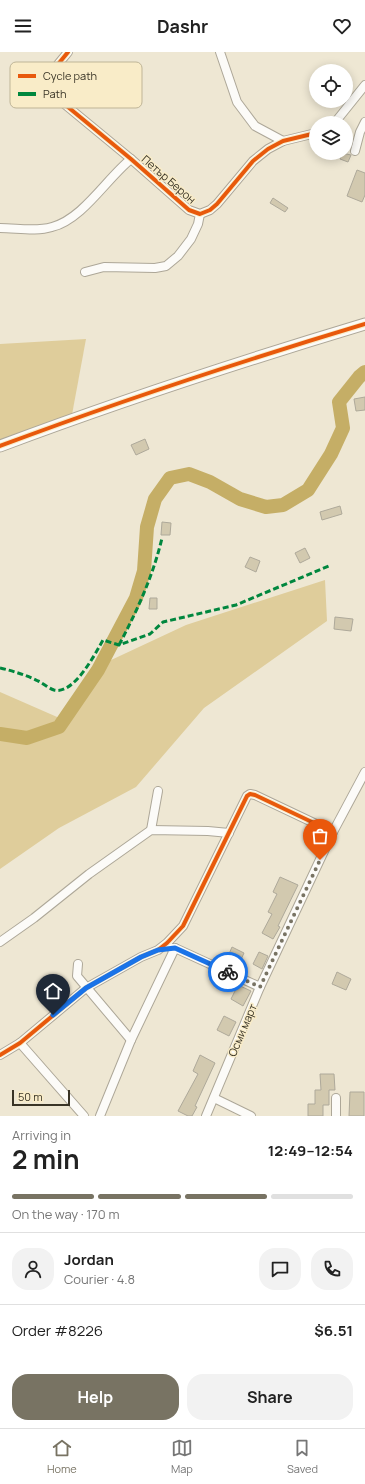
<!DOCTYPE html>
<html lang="en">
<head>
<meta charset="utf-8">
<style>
  :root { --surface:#fff; --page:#f2f2f2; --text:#222; --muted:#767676; --line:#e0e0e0; --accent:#787363 }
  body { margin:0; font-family:Manrope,sans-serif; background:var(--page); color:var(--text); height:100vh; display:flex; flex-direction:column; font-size:15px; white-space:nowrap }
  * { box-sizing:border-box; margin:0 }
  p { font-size:13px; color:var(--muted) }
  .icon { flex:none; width:22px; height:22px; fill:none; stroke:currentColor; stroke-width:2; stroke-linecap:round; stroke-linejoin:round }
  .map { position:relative; height:1064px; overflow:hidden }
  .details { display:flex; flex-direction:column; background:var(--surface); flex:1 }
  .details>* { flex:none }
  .tools { position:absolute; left:309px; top:12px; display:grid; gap:8px }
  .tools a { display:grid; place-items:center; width:44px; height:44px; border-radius:50%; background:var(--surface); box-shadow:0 2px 10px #0003; font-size:20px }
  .scale { position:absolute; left:12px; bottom:10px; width:58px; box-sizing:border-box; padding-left:4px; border:2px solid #393426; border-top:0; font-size:11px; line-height:14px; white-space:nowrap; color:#393426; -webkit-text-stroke:3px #f9ecc8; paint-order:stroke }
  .pin { position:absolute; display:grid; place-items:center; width:34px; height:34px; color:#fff; margin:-41px -17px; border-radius:50% 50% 50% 0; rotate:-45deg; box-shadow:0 0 4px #0007 }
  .pin .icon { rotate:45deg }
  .courier { position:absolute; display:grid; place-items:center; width:40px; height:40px; margin:-20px; border:3px solid #1a73e8; border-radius:50%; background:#fff; color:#222; box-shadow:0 1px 5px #0007 }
  .summary em { font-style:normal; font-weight:700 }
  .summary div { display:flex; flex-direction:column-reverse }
  .summary { display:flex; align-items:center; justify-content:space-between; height:68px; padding:0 12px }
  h1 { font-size:26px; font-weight:700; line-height:30px }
  .bar { display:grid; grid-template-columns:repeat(4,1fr); gap:6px 4px; align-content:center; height:48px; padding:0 12px }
  .bar i { height:5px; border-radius:3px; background:var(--line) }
  .bar .selected { background:var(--accent) }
  .bar p { grid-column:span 4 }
  .line { display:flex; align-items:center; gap:10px; padding:0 12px; border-top:1px solid var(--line) }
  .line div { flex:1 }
  .round { display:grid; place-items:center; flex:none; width:42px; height:42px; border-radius:16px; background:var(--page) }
  .primary-button { display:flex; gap:8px; margin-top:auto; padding:8px 12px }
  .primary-button a { flex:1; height:46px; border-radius:16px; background:var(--accent); color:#fff; font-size:16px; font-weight:700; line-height:46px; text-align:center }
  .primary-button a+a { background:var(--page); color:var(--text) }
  header { display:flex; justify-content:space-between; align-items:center; height:52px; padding:0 12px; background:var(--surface); font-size:18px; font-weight:700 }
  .tabs { display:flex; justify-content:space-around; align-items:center; height:56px; border-top:1px solid var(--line); background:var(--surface); font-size:11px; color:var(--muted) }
  .tabs a { display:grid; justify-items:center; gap:2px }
  .tabs .selected { color:var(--accent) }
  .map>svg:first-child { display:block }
  .green { fill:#dfcd9b }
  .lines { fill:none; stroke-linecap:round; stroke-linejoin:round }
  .river { stroke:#c5ae66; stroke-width:14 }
  .building { fill:#d2c9af; stroke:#aea99a }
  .street-casing { stroke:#ada798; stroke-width:10 }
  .secondary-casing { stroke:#ada798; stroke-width:13 }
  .street { stroke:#fcfbf8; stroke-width:8 }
  .secondary { stroke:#fcfbf8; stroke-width:11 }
  .quiet { stroke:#00873e; stroke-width:3; stroke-dasharray:6 3; stroke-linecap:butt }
  .cycleway-casing { stroke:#f9ecc8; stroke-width:6 }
  .cycleway { stroke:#e8590c; stroke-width:4 }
  .done { stroke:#787363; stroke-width:4; stroke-dasharray:0 7.2 }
  .route { stroke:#1a73e8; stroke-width:5 }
  .labels { text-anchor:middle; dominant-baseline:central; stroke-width:3; stroke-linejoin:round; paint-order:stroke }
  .street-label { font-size:11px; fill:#393426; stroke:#f9ecc8 }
  .key { fill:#f9ecc8; stroke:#bfb597; stroke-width:1 }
  .key-label { font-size:11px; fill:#393426 }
</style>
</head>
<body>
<header><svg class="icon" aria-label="menu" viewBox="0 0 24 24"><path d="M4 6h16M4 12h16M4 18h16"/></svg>Dashr<svg class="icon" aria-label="heart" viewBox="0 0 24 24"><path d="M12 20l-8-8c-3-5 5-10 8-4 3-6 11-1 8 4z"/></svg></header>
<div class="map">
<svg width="365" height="1064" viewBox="0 0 365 1064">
  <rect width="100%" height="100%" fill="#eee7d3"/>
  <g class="green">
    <polygon points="86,287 71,368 0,394 0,292"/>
    <polygon points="325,528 327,569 204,656 136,735 59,776 0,817 0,640 64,668 109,609 186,573"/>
  </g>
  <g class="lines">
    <polyline class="river" points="0,682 27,686 59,675 98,618 136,546 144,519 147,475 155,447 170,426 189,422 210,430 240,447 266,455 283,453 308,438 331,402 343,376 339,350 359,325 365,320"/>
  </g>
  <g class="building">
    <polygon points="342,101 351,103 348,110 340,107"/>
    <polygon points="357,118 365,121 365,143 362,150 347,144"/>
    <polygon points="273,146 288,156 285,160 270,151"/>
    <polygon points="365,345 365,358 356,359 354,347"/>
    <polygon points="145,387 149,397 136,403 131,393"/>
    <polygon points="340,454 342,462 322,468 320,460"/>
    <polygon points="162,470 171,471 170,483 161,483"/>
    <polygon points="305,496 310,506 300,511 295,501"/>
    <polygon points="250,505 260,509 256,520 245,515"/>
    <polygon points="150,546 157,546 157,557 149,557"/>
    <polygon points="335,565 353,567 351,579 334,577"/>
    <polygon points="280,825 298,833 278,874 280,875 273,887 262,881 272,862 268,860 277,842 273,840"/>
    <polygon points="232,895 244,901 238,914 226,909"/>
    <polygon points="259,900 268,904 262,917 253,912"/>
    <polygon points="337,920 351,927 346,938 332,932"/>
    <polygon points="238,933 251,939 243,954 231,947"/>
    <polygon points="224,964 236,970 229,984 217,978"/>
    <polygon points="200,1003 215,1011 195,1054 197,1055 192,1064 188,1064 178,1059 198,1022 193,1019"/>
    <polygon points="320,1022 334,1022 335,1038 329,1038 329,1053 323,1053 323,1064 308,1064 308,1052 315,1052 315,1038 321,1038"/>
    <polygon points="350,1040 364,1040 364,1064 349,1064"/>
  </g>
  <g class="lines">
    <defs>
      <g id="street">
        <path d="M68,0C59,12 44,24 51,41L131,107L189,158L200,162L210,158L217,152L253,109L268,97L283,89L316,81"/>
        <polyline points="220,0 237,50 255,74 283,89"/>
        <polyline points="333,71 337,68 365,33"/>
        <polyline points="355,99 360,80 365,70"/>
        <path d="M0,176C17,176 36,180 52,175C83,167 107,126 131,107"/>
        <polyline points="85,220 104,215 155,216 166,214 178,204 191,187 198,172 200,162"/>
        <polyline points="151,778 158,739"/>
        <polyline points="0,890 34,866 89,822 151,778 208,779 229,781"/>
        <polyline points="171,896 175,896 260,935"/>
        <polyline points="78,912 77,924 131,988"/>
        <polyline points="20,991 84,1064"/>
        <polyline points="0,1003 20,991 86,936 141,905 158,898 167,891 183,874 247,744 250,742 255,743 333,780"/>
        <polyline points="214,1046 251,1064"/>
        <polyline points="100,1064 131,988 175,896"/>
        <polyline points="206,1064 260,935 333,780 365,720"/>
        <polyline points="336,1064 336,1046"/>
      </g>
      <path id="secondary" d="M0,394C120,349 242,309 365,272"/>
    </defs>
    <use href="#street" class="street-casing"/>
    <use href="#secondary" class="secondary-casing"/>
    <use href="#street" class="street"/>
    <use href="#secondary" class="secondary"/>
    <g class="quiet">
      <path d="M119,593C137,559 153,524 162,486"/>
      <path d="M0,616C13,619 26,623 38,629C43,631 48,636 54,638C74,643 95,602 103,588L119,593L150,582L163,570L236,553L331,513"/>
    </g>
    <defs>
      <g id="cycleway">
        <path d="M68,0C59,12 44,24 51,41L131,107L189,158L200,162L210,158L217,152L253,109L268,97L283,89L316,81"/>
        <path d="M0,394C120,349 242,309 365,272"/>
        <polyline points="0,1003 20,991 86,936 141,905 158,898 167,891 183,874 247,744 250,742 255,743 333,780"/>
      </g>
    </defs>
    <use href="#cycleway" class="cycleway-casing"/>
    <use href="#cycleway" class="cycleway"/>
  </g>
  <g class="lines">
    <polyline class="done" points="228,920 260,935 320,808"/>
    <polyline class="route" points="53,963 86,936 141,905 158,898 175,896 228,920"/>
  </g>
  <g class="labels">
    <g class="street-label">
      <text transform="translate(169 127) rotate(41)">Петър Берон</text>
      <text transform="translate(242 978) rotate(-67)">Осми март</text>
    </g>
  </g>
  <rect x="10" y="10" width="132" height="46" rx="6" class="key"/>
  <rect x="18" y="22" width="18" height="4" fill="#e8590c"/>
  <rect x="18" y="40" width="18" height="4" fill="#00873e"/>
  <g class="key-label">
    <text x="43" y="28">Cycle path</text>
    <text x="43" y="46">Path</text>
  </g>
</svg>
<div class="tools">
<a><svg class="icon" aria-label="locate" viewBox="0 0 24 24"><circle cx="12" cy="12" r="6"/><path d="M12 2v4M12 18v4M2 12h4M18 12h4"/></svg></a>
<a><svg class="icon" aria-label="layers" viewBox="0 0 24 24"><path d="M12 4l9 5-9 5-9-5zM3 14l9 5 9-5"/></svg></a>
</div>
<div class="scale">50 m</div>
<div class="pin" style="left:320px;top:808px;background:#ea580c"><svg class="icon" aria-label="bag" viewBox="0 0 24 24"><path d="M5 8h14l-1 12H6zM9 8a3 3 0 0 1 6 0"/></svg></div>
<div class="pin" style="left:53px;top:963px;background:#1f2937"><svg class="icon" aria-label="home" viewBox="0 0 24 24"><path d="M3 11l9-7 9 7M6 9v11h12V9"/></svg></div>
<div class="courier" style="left:228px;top:920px"><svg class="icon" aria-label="bike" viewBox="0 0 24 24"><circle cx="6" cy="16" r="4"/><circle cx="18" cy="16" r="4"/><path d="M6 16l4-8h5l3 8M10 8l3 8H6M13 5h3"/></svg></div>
</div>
<section class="details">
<div class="summary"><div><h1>2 min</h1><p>Arriving in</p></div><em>12:49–12:54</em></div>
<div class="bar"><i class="selected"></i><i class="selected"></i><i class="selected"></i><i></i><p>On the way · 170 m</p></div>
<div class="line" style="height:72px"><a class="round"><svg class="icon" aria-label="person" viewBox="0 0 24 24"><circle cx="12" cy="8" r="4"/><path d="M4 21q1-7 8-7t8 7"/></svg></a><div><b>Jordan</b><p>Courier · 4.8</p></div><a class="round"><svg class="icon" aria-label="chat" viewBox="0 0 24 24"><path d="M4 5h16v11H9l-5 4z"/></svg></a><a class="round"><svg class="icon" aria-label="phone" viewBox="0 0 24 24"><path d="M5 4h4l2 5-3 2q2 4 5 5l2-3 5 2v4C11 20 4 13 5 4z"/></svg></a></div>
<div class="line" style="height:52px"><div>Order #8226</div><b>$6.51</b></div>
<div class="primary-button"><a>Help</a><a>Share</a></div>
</section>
<nav class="tabs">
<a class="selected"><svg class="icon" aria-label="home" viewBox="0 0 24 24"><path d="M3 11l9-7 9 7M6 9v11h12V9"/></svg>Home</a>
<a><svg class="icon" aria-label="map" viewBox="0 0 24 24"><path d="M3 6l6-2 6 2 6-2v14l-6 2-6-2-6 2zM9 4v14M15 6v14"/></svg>Map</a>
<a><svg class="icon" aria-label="saved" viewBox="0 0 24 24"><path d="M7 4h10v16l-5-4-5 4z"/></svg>Saved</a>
</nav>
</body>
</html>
